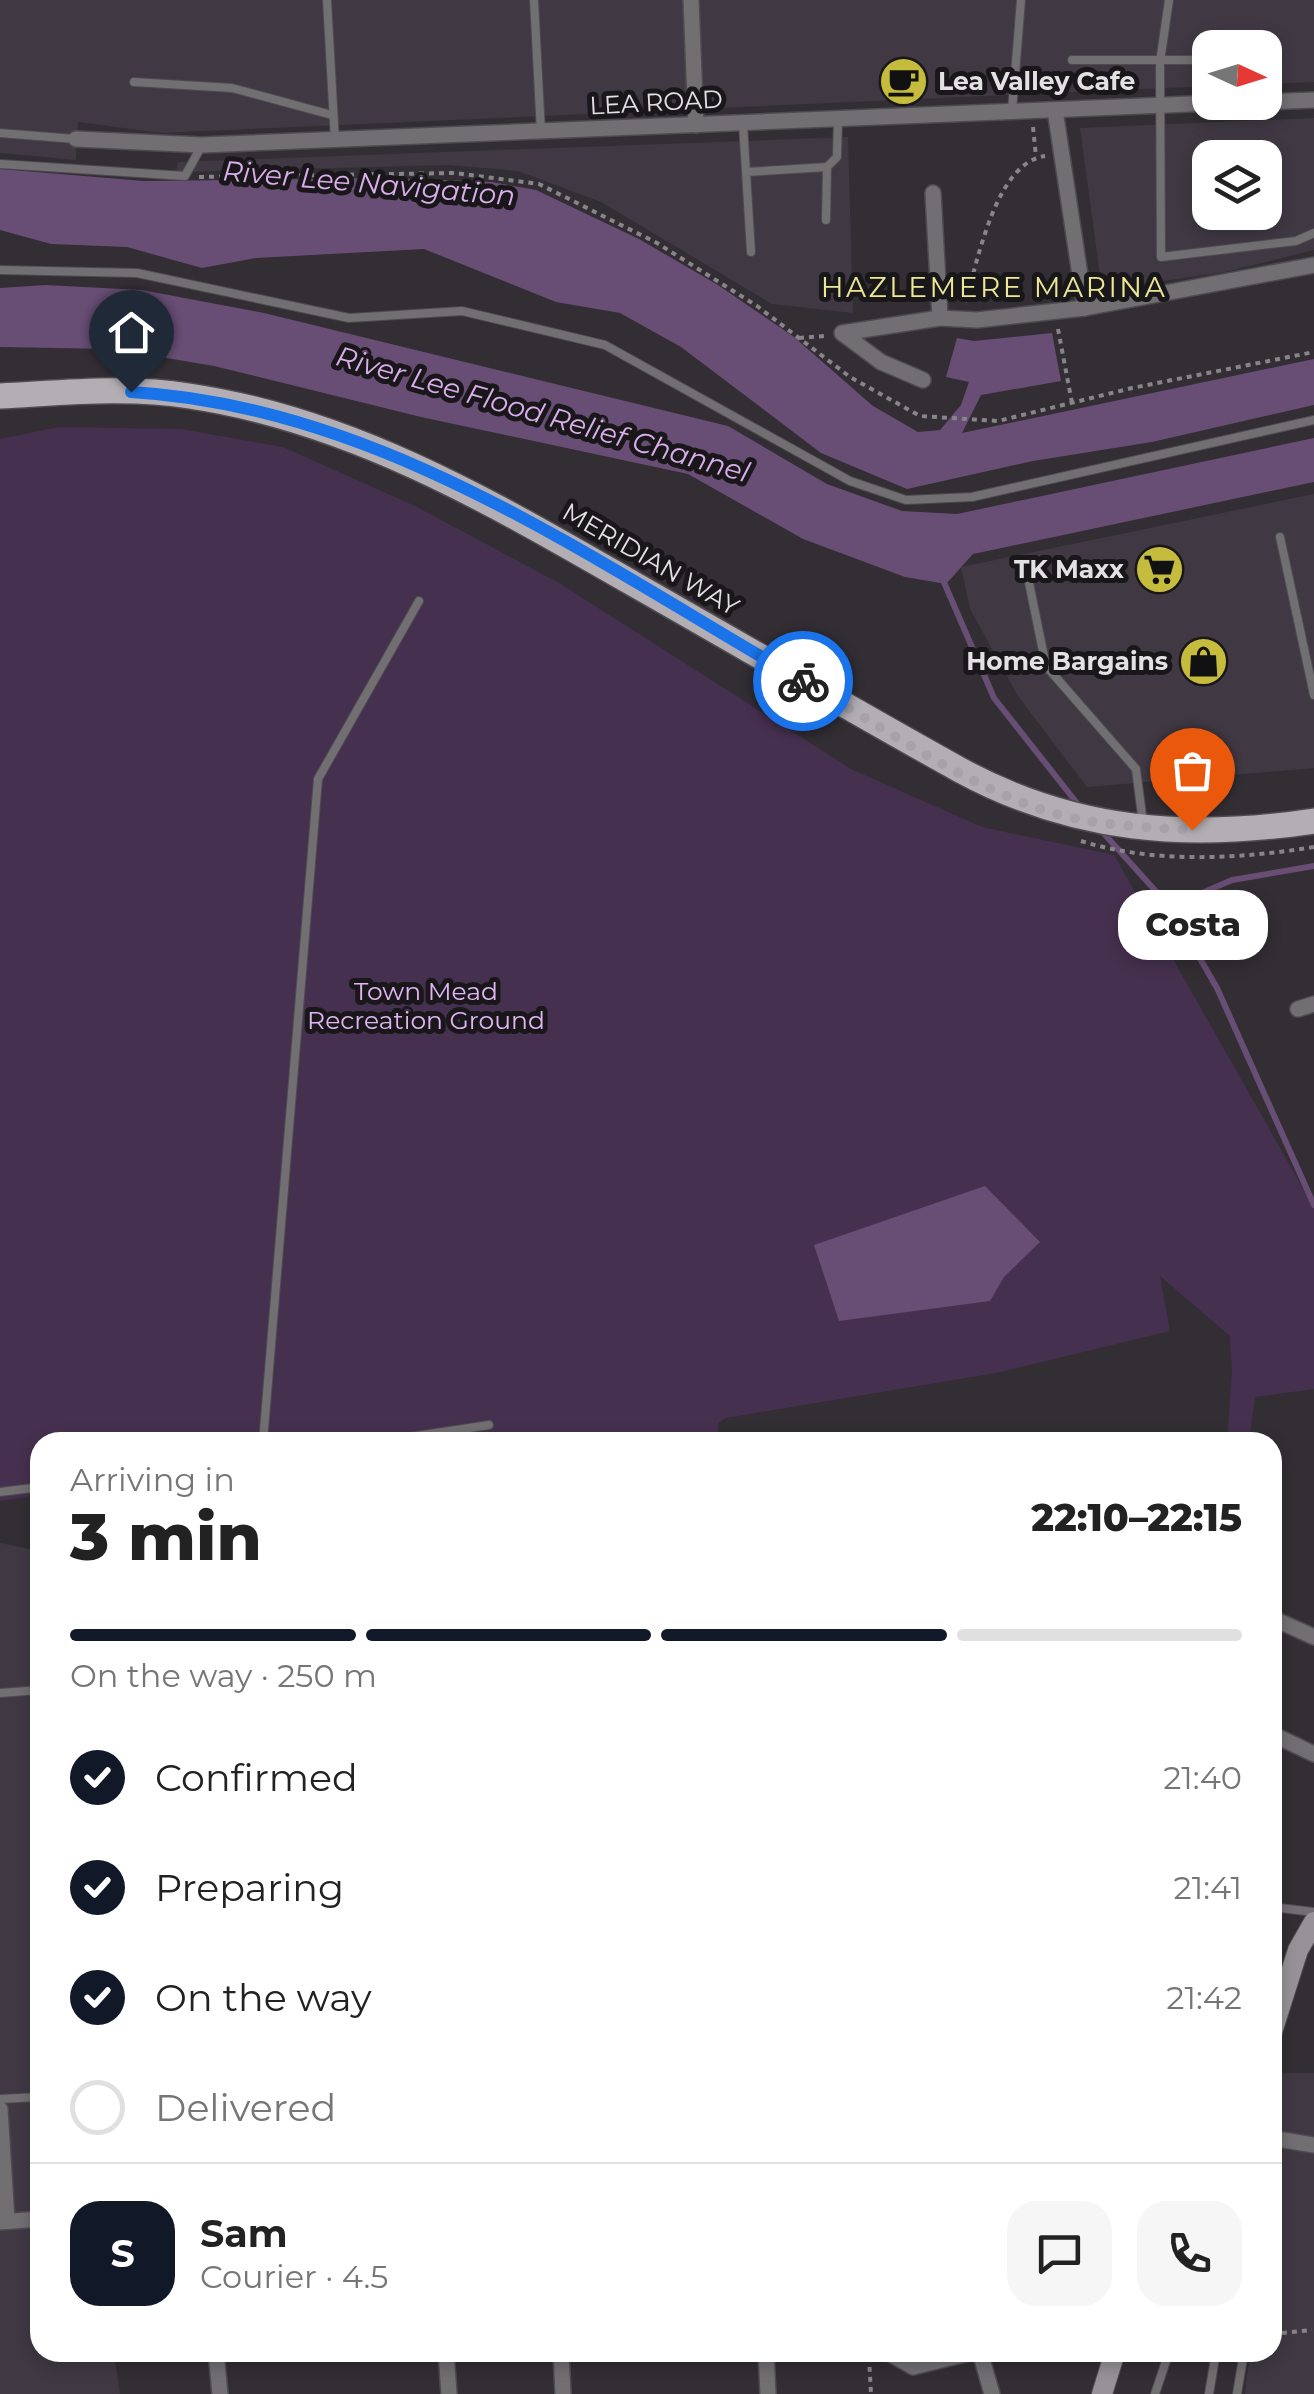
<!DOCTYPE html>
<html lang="en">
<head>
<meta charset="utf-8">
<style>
  :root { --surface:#fff; --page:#f6f6f6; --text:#222; --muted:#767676; --line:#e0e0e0; --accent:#111827 }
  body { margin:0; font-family:Montserrat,sans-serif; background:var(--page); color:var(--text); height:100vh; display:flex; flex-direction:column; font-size:38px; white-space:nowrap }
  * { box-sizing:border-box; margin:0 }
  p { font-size:32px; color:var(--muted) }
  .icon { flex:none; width:55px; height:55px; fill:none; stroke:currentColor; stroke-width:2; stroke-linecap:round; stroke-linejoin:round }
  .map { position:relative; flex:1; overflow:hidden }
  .side { position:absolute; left:30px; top:1432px; width:1252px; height:930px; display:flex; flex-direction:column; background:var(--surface); border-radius:30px; box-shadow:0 5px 15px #0003 }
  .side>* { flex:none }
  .needle { width:65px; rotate:94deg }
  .tools { position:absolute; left:1192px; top:30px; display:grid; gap:20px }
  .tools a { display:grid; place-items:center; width:90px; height:90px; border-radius:20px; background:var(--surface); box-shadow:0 5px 15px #0003; font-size:50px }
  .pin { position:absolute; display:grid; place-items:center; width:85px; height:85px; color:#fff; margin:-102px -42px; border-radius:50% 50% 50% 0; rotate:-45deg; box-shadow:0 0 10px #0007 }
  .pin .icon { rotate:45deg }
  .courier { position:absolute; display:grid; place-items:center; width:100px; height:100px; margin:-50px; border:8px solid #1a73e8; border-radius:50%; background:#fff; color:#222; box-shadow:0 2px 12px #0007 }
  .bubble { position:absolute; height:70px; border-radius:30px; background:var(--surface); box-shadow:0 5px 15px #0003; font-size:32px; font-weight:800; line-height:70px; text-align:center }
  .summary em { font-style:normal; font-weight:800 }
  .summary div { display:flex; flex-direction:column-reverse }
  .summary { display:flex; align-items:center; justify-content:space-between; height:170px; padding:0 40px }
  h1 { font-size:65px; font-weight:800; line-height:75px }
  .bar { display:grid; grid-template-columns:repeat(4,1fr); gap:15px 10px; align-content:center; height:120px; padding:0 40px }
  .bar i { height:12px; border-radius:8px; background:var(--line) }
  .bar .on { background:var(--accent) }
  .bar p { grid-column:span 4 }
  .line { display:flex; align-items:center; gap:25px; padding:0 40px; border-top:2px solid var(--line) }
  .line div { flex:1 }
  .round { display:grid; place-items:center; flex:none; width:105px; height:105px; border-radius:30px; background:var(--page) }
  ol { padding:0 40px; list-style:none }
  li { display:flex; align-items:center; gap:30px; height:110px }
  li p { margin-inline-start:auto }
  li .icon { padding:10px; border-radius:50%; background:var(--accent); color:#fff; stroke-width:4 }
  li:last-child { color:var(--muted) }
  li i { width:55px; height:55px; border:5px solid var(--line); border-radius:50% }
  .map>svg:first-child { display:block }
  .built { fill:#403944; fill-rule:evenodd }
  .green { fill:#46304f }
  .water { fill:#684d74 }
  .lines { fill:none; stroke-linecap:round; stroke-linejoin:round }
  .stream { stroke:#684d74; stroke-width:6 }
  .lane-casing { stroke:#4e4b50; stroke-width:10 }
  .street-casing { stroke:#4e4b50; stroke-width:18 }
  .secondary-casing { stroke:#4e4b50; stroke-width:22 }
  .primary-casing { stroke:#4e4b50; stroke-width:28 }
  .path { stroke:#888489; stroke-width:4; stroke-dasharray:5 5; stroke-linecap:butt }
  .lane { stroke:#716f72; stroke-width:8 }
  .street { stroke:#716f72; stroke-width:15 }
  .secondary { stroke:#969297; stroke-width:20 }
  .primary { stroke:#b2aeb4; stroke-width:25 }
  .done { stroke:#a6a2a7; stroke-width:10; stroke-dasharray:0 18 }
  .route { stroke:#1a73e8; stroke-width:12 }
  .labels { text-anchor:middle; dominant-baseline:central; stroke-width:10; stroke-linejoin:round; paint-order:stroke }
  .poi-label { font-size:25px; font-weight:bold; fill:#e4e1e5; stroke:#191719; text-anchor:end }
  .street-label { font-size:25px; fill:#e4e1e5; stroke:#191719 }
  .park-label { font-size:25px; fill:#e1b5f4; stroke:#191719 }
  .water-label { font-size:28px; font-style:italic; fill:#daaeec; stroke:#191719 }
  .neighbourhood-label { font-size:28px; letter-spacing:2.5px; fill:#ebe797; stroke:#191719 }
</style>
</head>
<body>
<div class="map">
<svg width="1314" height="2394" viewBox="0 0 1314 2394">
  <rect width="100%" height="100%" fill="#322e34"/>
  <g class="built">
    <polygon points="0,0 1314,0 1314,82 1265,84 1265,48 1210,48 1210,86 162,133 78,122 76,160 0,153"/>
    <path d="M1314,118V250L1225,272L1102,290L1080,128ZM1210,158H1265V212H1210Z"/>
    <polygon points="848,137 853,313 772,304 601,202 518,171 449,165 176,172 178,162"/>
    <polygon points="1314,494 1314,768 1087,787 1018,696 970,609 961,567"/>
    <polygon points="0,1543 40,1551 40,2352 114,2353 120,2394 0,2394"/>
    <polygon points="1273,2073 1314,2073 1314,2394 1245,2394 1250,2353 1272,2352"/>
  </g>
  <polygon class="green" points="59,427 181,429 283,447 415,506 559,583 851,769 982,827 1114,855 1314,1208 1314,1389 1255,1397 1249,1442 1227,1442 1232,1372 1230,1336 1160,1276 1170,1331 996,1373 726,1418 718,1423 718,1442 468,1442 466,1429 377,1442 40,1442 40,1495 0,1501 0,439"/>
  <g class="water">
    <polygon points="0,169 144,181 389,178 492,182 536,190 639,239 718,285 794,337 873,406 918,432 940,430 961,405 969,382 946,377 957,338 974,341 1052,333 1061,381 981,395 962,433 1314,359 1314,405 1152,442 1033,461 907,489 821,453 681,347 620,313 556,302 424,249 256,258 202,268 127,247 51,244 0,230"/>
    <polygon points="45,285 142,290 264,313 728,426 827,484 902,511 957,514 1314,438 1314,482 973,554 946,584 905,577 803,539 688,474 421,417 214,366 113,349 0,347 0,288"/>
    <polygon points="985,1186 1040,1242 1004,1277 990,1301 839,1321 814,1245"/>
  </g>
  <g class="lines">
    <g class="stream">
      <polyline points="943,580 994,698 1080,807"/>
      <polyline points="1098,827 1170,907 1217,988 1314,1205"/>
      <polyline points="1170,907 1232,880 1314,866"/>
    </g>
    <defs>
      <g id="lane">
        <polyline points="327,0 335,141"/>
        <polyline points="534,0 541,132"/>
        <polyline points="1169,0 1160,62 1161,257 1296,241 1314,233"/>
        <polyline points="1072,60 1210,60"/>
        <polyline points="134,82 232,88 332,115"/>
        <polyline points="1012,111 1021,0"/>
        <polyline points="743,124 746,172"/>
        <polyline points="0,133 75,139"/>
        <polyline points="0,164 185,176 202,145"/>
        <polyline points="826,220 827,167"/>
        <polyline points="751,252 746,172 827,167 837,157 838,118"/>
        <polyline points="0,270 137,273 349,318 462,311 605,345 850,481 906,500 972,497 1314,420"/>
        <polyline points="1280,537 1314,695"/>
        <polyline points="1027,573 1046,666 1136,769 1143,823"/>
        <polyline points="263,1442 318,779 419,601"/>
        <polyline points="376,1442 489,1425"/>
        <polyline points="0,1492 40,1487"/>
        <polyline points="0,1693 40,1690"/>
        <polyline points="1272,1907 1314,1912"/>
        <polyline points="0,2099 40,2097"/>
        <polyline points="1155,2394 1169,2352"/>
        <polyline points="1209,2394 1215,2358 1211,2352"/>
        <polyline points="1237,2394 1244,2352"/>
      </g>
      <g id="street">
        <polyline points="691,0 696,125"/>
        <polyline points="1265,102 1314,100"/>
        <polyline points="1055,110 1085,308"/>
        <polyline points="76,139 202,145 1238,102"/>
        <polyline points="933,193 940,318 977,320 1085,308 1314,265"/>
        <polyline points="923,380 881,362 842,333 940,318"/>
        <polyline points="1298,1009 1314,1004"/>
        <polyline points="1272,1618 1314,1637"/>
        <polyline points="1272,1734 1314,1754"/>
        <polyline points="0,2109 7,2221"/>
        <polyline points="1272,2138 1314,2145"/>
        <polyline points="0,2222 40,2219"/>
        <polyline points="216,2352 220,2394"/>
        <polyline points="446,2352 449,2394"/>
        <polyline points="561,2352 563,2394"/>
        <polyline points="766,2352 768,2394"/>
        <polyline points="887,2352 913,2367 974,2352"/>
        <polyline points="980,2352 992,2394"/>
      </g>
      <g id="secondary">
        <polyline points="1272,2032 1298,1950 1314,1922"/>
        <polyline points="1102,2394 1115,2352"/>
      </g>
      <path id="primary" d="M0,396C62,393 126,386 189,396C351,420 491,502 632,583C741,645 850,709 960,770C1074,832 1188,840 1314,821"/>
    </defs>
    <use href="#lane" class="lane-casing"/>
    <use href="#street" class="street-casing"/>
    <use href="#secondary" class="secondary-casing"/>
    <use href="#primary" class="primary-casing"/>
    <g class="path">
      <polyline points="1033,127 1036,157"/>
      <polyline points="199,177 455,173 539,184 657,243 757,306 850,377 920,416 998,421 1132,388 1314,352"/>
      <path d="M965,302C978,262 995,163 1045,156"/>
      <polyline points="1058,329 1072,403"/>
      <polyline points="799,338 825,336"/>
      <path d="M1081,841C1155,864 1239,859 1314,847"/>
      <polyline points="1272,2334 1312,2330"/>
      <polyline points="869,2357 871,2394"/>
    </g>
    <use href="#lane" class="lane"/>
    <use href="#street" class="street"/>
    <use href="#secondary" class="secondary"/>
    <use href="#primary" class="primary"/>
  </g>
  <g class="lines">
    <path class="done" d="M803,681C885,728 984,800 1077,819C1114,826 1154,828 1192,830"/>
    <path class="route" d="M131,392C380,406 594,561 803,681"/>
  </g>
  <defs>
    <symbol id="cafe-disc" viewBox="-11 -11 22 22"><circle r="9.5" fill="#c5bc3d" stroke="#191719"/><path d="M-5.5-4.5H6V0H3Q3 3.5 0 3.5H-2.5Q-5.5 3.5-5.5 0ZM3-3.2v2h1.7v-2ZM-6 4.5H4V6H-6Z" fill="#111"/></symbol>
    <symbol id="supermarket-disc" viewBox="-11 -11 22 22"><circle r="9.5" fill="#c5bc3d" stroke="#191719"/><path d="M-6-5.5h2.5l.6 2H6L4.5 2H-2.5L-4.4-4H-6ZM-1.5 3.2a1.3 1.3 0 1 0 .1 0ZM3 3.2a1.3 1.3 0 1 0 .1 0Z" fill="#111"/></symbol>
    <symbol id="shop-disc" viewBox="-11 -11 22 22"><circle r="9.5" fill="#c5bc3d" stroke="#191719"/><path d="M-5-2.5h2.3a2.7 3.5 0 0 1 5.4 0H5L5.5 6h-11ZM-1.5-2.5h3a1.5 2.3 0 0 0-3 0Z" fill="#111"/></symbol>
  </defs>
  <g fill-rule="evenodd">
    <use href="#cafe-disc" x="876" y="54" width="55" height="55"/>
    <use href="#supermarket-disc" x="1132" y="542" width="55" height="55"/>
    <use href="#shop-disc" x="1176" y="634" width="55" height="55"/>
  </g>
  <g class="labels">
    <g class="poi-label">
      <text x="938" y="81" text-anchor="start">Lea Valley Cafe</text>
      <text x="1124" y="569">TK Maxx</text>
      <text x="1168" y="661">Home Bargains</text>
    </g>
    <g class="street-label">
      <text transform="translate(656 102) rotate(-3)">LEA ROAD</text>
      <text transform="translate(651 559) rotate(30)">MERIDIAN WAY</text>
    </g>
    <g class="park-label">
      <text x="426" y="991">Town Mead<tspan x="426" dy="29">Recreation Ground</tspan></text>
    </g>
    <g class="water-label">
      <text transform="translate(369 183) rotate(5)">River Lee Navigation</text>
      <text transform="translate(543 414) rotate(16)">River Lee Flood Relief Channel</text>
    </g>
    <g class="neighbourhood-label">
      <text x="994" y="287">HAZLEMERE MARINA</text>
    </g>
  </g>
</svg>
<div class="tools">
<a><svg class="needle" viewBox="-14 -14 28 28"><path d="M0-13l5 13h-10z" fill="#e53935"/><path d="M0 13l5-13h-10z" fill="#767676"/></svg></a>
<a><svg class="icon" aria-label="layers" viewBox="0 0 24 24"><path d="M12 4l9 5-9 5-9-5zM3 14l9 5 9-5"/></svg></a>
</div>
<div class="pin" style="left:1192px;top:830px;background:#ea580c"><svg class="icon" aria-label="bag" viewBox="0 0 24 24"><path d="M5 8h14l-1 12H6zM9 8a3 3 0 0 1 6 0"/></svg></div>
<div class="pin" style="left:131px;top:392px;background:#1f2937"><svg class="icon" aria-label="home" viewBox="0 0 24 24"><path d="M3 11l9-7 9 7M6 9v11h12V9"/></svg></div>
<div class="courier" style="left:803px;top:681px"><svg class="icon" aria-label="bike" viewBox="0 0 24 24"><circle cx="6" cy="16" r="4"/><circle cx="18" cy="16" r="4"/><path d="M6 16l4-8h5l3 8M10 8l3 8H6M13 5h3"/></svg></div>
<div class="bubble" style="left:1118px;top:890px;width:150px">Costa</div>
<section class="side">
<div class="summary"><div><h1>3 min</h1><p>Arriving in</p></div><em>22:10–22:15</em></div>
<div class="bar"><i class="on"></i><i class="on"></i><i class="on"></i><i></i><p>On the way · 250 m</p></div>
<ol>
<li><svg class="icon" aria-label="check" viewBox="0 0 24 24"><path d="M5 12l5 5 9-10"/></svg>Confirmed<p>21:40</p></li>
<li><svg class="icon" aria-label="check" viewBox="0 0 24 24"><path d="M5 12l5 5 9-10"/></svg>Preparing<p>21:41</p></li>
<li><svg class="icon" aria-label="check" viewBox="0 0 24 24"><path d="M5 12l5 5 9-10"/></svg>On the way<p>21:42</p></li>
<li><i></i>Delivered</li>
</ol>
<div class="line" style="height:180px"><b class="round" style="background:var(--accent);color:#fff">S</b><div><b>Sam</b><p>Courier · 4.5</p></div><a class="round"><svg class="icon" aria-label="chat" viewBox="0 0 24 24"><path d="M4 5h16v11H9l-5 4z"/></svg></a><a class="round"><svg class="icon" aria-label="phone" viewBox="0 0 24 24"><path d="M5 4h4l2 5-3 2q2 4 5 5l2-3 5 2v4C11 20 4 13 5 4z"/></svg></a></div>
</section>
</div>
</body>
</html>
